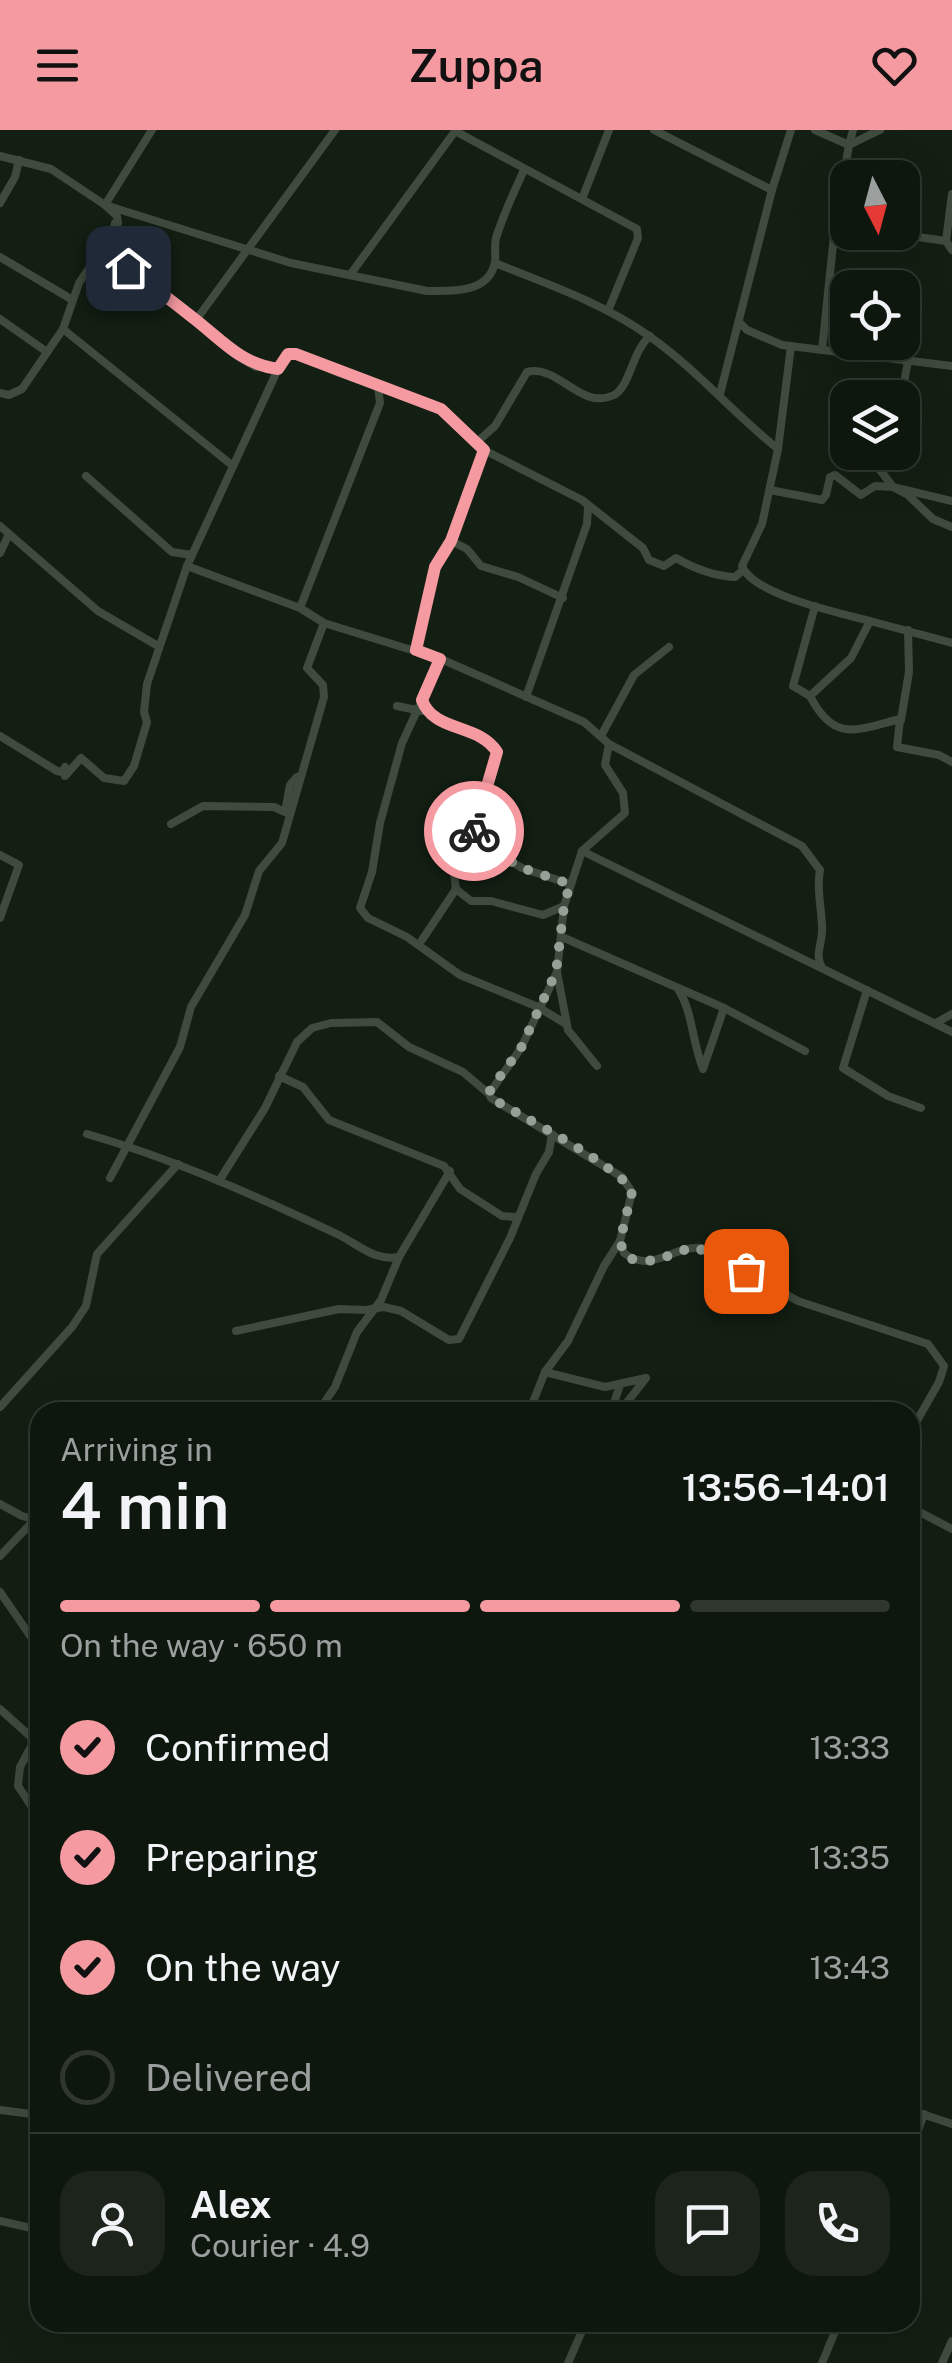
<!DOCTYPE html>
<html lang="en">
<head>
<meta charset="utf-8">
<style>
  :root { --surface:#0e170e; --page:#1c241c; --text:#f1f3f6; --muted:#9b9f9e; --line:#2e362e; --accent:#f49aa0 }
  body { margin:0; font-family:"Public Sans",sans-serif; background:var(--page); color:var(--text); height:100vh; display:flex; flex-direction:column; font-size:38px; white-space:nowrap }
  * { box-sizing:border-box; margin:0 }
  p { font-size:32px; color:var(--muted) }
  .icon { flex:none; width:55px; height:55px; fill:none; stroke:currentColor; stroke-width:2; stroke-linecap:round; stroke-linejoin:round }
  .map { position:relative; flex:1; overflow:hidden }
  .details { position:absolute; left:30px; top:1272px; width:890px; height:930px; display:flex; flex-direction:column; background:var(--surface); border-radius:30px; box-shadow:0 10px 40px #0002,0 0 0 2px var(--line) }
  .details>* { flex:none }
  .needle { width:65px; rotate:174deg }
  .controls { position:absolute; left:830px; top:30px; display:grid; gap:20px }
  .controls a { display:grid; place-items:center; width:90px; height:90px; border-radius:20px; background:var(--surface); box-shadow:0 10px 40px #0002,0 0 0 2px var(--line); font-size:50px }
  .pin { position:absolute; display:grid; place-items:center; width:85px; height:85px; color:#fff; margin:-42px; border-radius:20px; box-shadow:0 5px 15px #0006 }
  .courier { position:absolute; display:grid; place-items:center; width:100px; height:100px; margin:-50px; border:8px solid #f49aa0; border-radius:50%; background:#fff; color:#222; box-shadow:0 2px 12px #0007 }
  .summary em { font-style:normal; font-weight:600 }
  .summary div { display:flex; flex-direction:column-reverse }
  .summary { display:flex; align-items:center; justify-content:space-between; height:170px; padding:0 30px }
  h1 { font-size:65px; font-weight:600; line-height:75px }
  .bar { display:grid; grid-template-columns:repeat(4,1fr); gap:15px 10px; align-content:center; height:120px; padding:0 30px }
  .bar i { height:12px; border-radius:8px; background:var(--line) }
  .bar .on { background:var(--accent) }
  .bar p { grid-column:span 4 }
  .line { display:flex; align-items:center; gap:25px; padding:0 30px; border-top:2px solid var(--line) }
  .line div { flex:1 }
  .round { display:grid; place-items:center; flex:none; width:105px; height:105px; border-radius:30px; background:var(--page) }
  ol { padding:0 30px; list-style:none }
  li { display:flex; align-items:center; gap:30px; height:110px }
  li p { margin-inline-start:auto }
  li .icon { padding:10px; border-radius:50%; background:var(--accent); color:#111; stroke-width:4 }
  li:last-child { color:var(--muted) }
  li i { width:55px; height:55px; border:5px solid var(--line); border-radius:50% }
  header { display:flex; justify-content:space-between; align-items:center; height:130px; padding:0 30px; background:var(--accent); color:#111; font-size:45px; font-weight:600 }
  .map>svg:first-child { display:block }
  .lines { fill:none; stroke-linecap:round; stroke-linejoin:round }
  .minor { stroke:#3e4b3d; stroke-width:8 }
  .done { stroke:#96a096; stroke-width:10; stroke-dasharray:0 18 }
  .route { stroke:#f49aa0; stroke-width:12 }
</style>
</head>
<body>
<header><svg class="icon" aria-label="menu" viewBox="0 0 24 24"><path d="M4 6h16M4 12h16M4 18h16"/></svg>Zuppa<svg class="icon" aria-label="heart" viewBox="0 0 24 24"><path d="M12 20l-8-8c-3-5 5-10 8-4 3-6 11-1 8 4z"/></svg></header>
<div class="map">
<svg width="952" height="2233" viewBox="0 0 952 2233">
  <rect width="100%" height="100%" fill="#131f13"/>
  <g class="lines">
    <g class="minor">
      <polyline points="152,0 105,75 117,86 118,93 115,93 111,114 121,118 128,138 196,190 233,223 256,237 278,239 187,436 300,478 324,493 441,529 584,592 609,614 605,635 623,663 625,683 582,721 952,902"/>
      <polyline points="654,0 772,60"/>
      <polyline points="815,0 849,15 853,0"/>
      <polyline points="455,1 637,99 638,108 608,181"/>
      <path d="M0,26L51,39L105,75L291,133L427,161C451,161 489,164 495,132C496,124 494,116 496,108C503,85 514,62 524,40"/>
      <polyline points="952,64 946,111 952,120"/>
      <polyline points="582,69 609,0"/>
      <polyline points="0,73 15,47 19,30"/>
      <polyline points="883,102 946,111"/>
      <polyline points="0,127 71,169"/>
      <path d="M495,133C547,154 603,173 649,206C696,239 733,283 778,319L762,394L742,436C753,465 840,483 870,491L851,528L810,566C834,613 857,600 900,589L897,617L939,625L952,632"/>
      <polyline points="350,145 456,0"/>
      <polyline points="0,189 47,222"/>
      <polyline points="196,190 335,0"/>
      <polyline points="740,193 747,200 782,215 952,236"/>
      <polyline points="63,199 233,336"/>
      <polyline points="822,220 835,96 849,15 880,0"/>
      <path d="M278,239L288,224H297L339,243L441,279L484,320L582,370L643,418L649,430L664,436L676,428C695,439 713,446 735,447L742,441"/>
      <polyline points="0,263 9,265 22,259 63,199 79,153 96,128 111,114"/>
      <polyline points="720,264 772,60 791,0"/>
      <polyline points="901,268 908,231"/>
      <path d="M477,312L495,296L527,242C559,234 580,281 614,265C630,257 632,221 650,206"/>
      <polyline points="778,319 791,216"/>
      <polyline points="886,322 880,340 893,357 952,371"/>
      <polyline points="86,346 172,422 192,425"/>
      <polyline points="770,360 822,370 826,365 830,347 835,345 861,365 875,356 893,357 908,365 933,389 952,397"/>
      <polyline points="0,396 98,481 158,516"/>
      <polyline points="451,411 467,419 481,436 518,447 563,468"/>
      <polyline points="0,423 8,406"/>
      <polyline points="300,478 380,273 378,256"/>
      <polyline points="870,491 952,513"/>
      <polyline points="415,520 435,437 451,411 484,320"/>
      <polyline points="441,529 402,613 380,693 372,742 360,778 368,788 407,807 460,845 538,877 566,894"/>
      <polyline points="810,566 793,556 815,476"/>
      <polyline points="526,567 587,394 588,377"/>
      <path d="M421,570C434,603 480,593 497,622L496,633L472,708L454,744L456,759L471,771H491L543,785L564,776"/>
      <polyline points="397,576 421,581"/>
      <polyline points="901,590 909,542 908,500"/>
      <polyline points="602,604 634,545 669,517"/>
      <polyline points="0,606 57,641 62,642 65,637 65,646 81,628 104,648 124,651 134,636 147,592 144,582 147,554 187,436"/>
      <path d="M609,614L802,716L820,740C816,760 822,778 822,798C823,814 814,823 822,838"/>
      <polyline points="171,694 203,676 274,677 285,682 290,655 297,647"/>
      <polyline points="472,708 522,738 570,754"/>
      <polyline points="0,725 19,735 0,788"/>
      <polyline points="562,807 724,878 805,921"/>
      <polyline points="422,810 456,759"/>
      <polyline points="557,842 568,900 597,936"/>
      <path d="M678,859C693,882 692,912 703,939L724,878"/>
      <polyline points="867,860 843,938 888,966 921,978"/>
      <polyline points="936,893 952,884"/>
      <polyline points="279,946 303,957 329,990 444,1036 460,1059 502,1086 517,1087"/>
      <path d="M87,1004C174,1029 256,1066 337,1104C358,1114 375,1132 399,1127"/>
      <polyline points="110,1048 180,917 191,877 245,785 259,741 282,713 324,567 323,555 307,538 324,493"/>
      <polyline points="219,1051 265,978 297,912 312,898 331,893 377,892 409,917 463,942 489,964"/>
      <path d="M620,1111L624,1123C651,1145 675,1114 702,1118L798,1171L928,1214L944,1236L939,1252L910,1303"/>
      <polyline points="236,1201 339,1179 366,1180 384,1177 401,1181 449,1210 459,1209 510,1108 536,1044 549,1022 552,1004"/>
      <polyline points="545,1242 605,1257 646,1248 628,1271 636,1280 652,1280 653,1282"/>
      <polyline points="0,1277 72,1197 86,1176 97,1124 178,1034"/>
      <polyline points="318,1282 335,1257 357,1202 381,1170 399,1127 450,1041"/>
      <polyline points="529,1282 545,1242 568,1211 604,1136 620,1111 632,1062 622,1047 491,968 489,964 521,918 557,842 564,776 582,721"/>
      <polyline points="611,1282 620,1255"/>
      <polyline points="0,1374 22,1386 40,1391"/>
      <polyline points="910,1377 952,1399"/>
      <polyline points="0,1426 40,1384"/>
      <polyline points="0,1462 40,1520"/>
      <polyline points="0,1579 31,1607 32,1615 20,1637 18,1656 40,1689"/>
      <polyline points="0,1980 40,1985"/>
      <polyline points="910,1980 952,1994"/>
      <polyline points="910,2022 924,1984"/>
      <polyline points="0,2091 40,2100"/>
      <polyline points="568,2233 586,2192"/>
      <polyline points="822,2233 839,2192"/>
      <polyline points="942,2233 952,2211"/>
    </g>
  </g>
  <g class="lines">
    <path class="done" d="M474,701L472,708L522,738L570,754L564,776L556,842L521,918L490,960L491,968C519,985 623,1038 632,1062L620,1111L624,1124L631,1129L655,1131L692,1117L721,1126L746,1141"/>
    <path class="route" d="M128,138C149,154 171,170 192,187C221,209 240,234 278,239L288,224H296L441,279L484,320L451,411L435,437L416,520L440,529L422,570C434,603 479,593 497,622L474,701"/>
  </g>
</svg>
<div class="controls">
<a><svg class="needle" viewBox="-14 -14 28 28"><path d="M0-13l5 13h-10z" fill="#e53935"/><path d="M0 13l5-13h-10z" fill="#9b9f9e"/></svg></a>
<a><svg class="icon" aria-label="locate" viewBox="0 0 24 24"><circle cx="12" cy="12" r="6"/><path d="M12 2v4M12 18v4M2 12h4M18 12h4"/></svg></a>
<a><svg class="icon" aria-label="layers" viewBox="0 0 24 24"><path d="M12 4l9 5-9 5-9-5zM3 14l9 5 9-5"/></svg></a>
</div>
<div class="pin" style="left:746px;top:1141px;background:#ea580c"><svg class="icon" aria-label="bag" viewBox="0 0 24 24"><path d="M5 8h14l-1 12H6zM9 8a3 3 0 0 1 6 0"/></svg></div>
<div class="pin" style="left:128px;top:138px;background:#1f2937"><svg class="icon" aria-label="home" viewBox="0 0 24 24"><path d="M3 11l9-7 9 7M6 9v11h12V9"/></svg></div>
<div class="courier" style="left:474px;top:701px"><svg class="icon" aria-label="bike" viewBox="0 0 24 24"><circle cx="6" cy="16" r="4"/><circle cx="18" cy="16" r="4"/><path d="M6 16l4-8h5l3 8M10 8l3 8H6M13 5h3"/></svg></div>
<section class="details">
<div class="summary"><div><h1>4 min</h1><p>Arriving in</p></div><em>13:56–14:01</em></div>
<div class="bar"><i class="on"></i><i class="on"></i><i class="on"></i><i></i><p>On the way · 650 m</p></div>
<ol>
<li><svg class="icon" aria-label="check" viewBox="0 0 24 24"><path d="M5 12l5 5 9-10"/></svg>Confirmed<p>13:33</p></li>
<li><svg class="icon" aria-label="check" viewBox="0 0 24 24"><path d="M5 12l5 5 9-10"/></svg>Preparing<p>13:35</p></li>
<li><svg class="icon" aria-label="check" viewBox="0 0 24 24"><path d="M5 12l5 5 9-10"/></svg>On the way<p>13:43</p></li>
<li><i></i>Delivered</li>
</ol>
<div class="line" style="height:180px"><a class="round"><svg class="icon" aria-label="person" viewBox="0 0 24 24"><circle cx="12" cy="8" r="4"/><path d="M4 21q1-7 8-7t8 7"/></svg></a><div><b>Alex</b><p>Courier · 4.9</p></div><a class="round"><svg class="icon" aria-label="chat" viewBox="0 0 24 24"><path d="M4 5h16v11H9l-5 4z"/></svg></a><a class="round"><svg class="icon" aria-label="phone" viewBox="0 0 24 24"><path d="M5 4h4l2 5-3 2q2 4 5 5l2-3 5 2v4C11 20 4 13 5 4z"/></svg></a></div>
</section>
</div>
</body>
</html>
